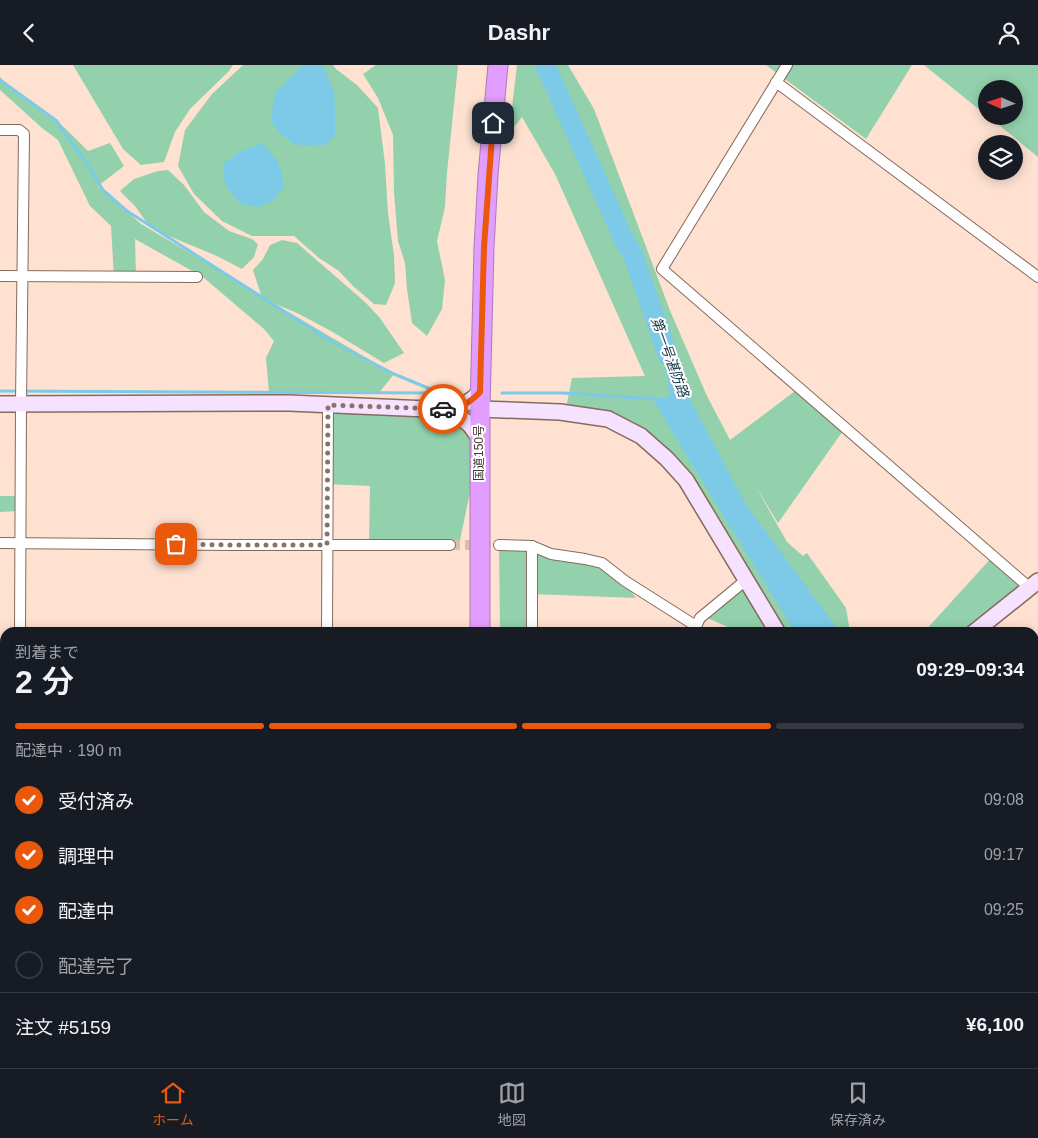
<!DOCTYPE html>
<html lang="ja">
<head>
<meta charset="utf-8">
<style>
  :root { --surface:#171b24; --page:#20242c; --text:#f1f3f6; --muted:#9ea1a6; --line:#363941; --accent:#ea580c }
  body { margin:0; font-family:Arial,"Noto Sans JP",sans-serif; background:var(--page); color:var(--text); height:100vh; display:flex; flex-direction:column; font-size:19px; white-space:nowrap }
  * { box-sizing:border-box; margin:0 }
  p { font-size:16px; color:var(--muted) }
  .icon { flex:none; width:28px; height:28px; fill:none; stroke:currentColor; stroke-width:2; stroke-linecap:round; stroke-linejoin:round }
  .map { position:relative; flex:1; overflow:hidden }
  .details { position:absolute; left:0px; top:562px; width:1039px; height:441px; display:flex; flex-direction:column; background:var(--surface); border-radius:15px 15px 0 0; box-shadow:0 2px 12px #0003 }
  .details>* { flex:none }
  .needle { width:32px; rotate:273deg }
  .controls { position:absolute; left:978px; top:15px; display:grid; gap:10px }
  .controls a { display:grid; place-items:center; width:45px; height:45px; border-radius:50%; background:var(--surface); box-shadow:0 2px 12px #0003; font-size:25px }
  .pin { position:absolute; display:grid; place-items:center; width:42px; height:42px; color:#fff; margin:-21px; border-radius:10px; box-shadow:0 2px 8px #0006 }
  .courier { position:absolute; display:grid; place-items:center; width:50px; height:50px; margin:-25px; border:4px solid #ea580c; border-radius:50%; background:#fff; color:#222; box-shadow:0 1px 6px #0007 }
  .head em { font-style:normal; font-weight:600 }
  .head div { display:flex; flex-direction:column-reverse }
  .head { display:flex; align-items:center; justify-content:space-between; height:85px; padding:0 15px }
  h1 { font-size:32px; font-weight:600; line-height:38px }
  .bar { display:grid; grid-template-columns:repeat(4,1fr); gap:8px 5px; align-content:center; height:60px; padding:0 15px }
  .bar i { height:6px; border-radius:4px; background:var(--line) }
  .bar .active { background:var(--accent) }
  .bar p { grid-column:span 4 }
  .line { display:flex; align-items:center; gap:12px; padding:0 15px; border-top:1px solid var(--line) }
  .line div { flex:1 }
  ol { padding:0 15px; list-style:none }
  li { display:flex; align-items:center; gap:15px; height:55px }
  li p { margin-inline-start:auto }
  li .icon { padding:5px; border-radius:50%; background:var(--accent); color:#fff; stroke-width:4 }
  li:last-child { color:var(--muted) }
  li i { width:28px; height:28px; border:2px solid var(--line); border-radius:50% }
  header { display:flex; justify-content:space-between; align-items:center; height:65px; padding:0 15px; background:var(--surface); font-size:22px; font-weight:600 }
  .tab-bar { display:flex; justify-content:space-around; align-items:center; height:70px; border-top:1px solid var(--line); background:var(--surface); font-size:14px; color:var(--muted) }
  .tab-bar a { display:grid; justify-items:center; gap:2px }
  .tab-bar .active { color:var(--accent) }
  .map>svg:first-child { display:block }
  .green { fill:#92d1ac }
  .water { fill:#7ccae8 }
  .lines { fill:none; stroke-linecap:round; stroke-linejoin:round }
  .stream { stroke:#7ccae8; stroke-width:3 }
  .river { stroke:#7ccae8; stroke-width:20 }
  .street-tunnel { stroke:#d9bfb1; stroke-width:10; stroke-dasharray:10 5; stroke-linecap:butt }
  .street-casing { stroke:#856b5e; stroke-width:12 }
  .secondary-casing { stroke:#856b5e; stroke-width:18 }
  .highway-casing { stroke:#ab7bb7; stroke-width:21 }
  .street { stroke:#fff; stroke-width:10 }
  .secondary { stroke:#f6e2ff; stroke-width:15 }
  .highway { stroke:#e29efe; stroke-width:19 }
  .done { stroke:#86746a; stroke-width:5; stroke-dasharray:0 9 }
  .route { stroke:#ea580c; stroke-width:6 }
  .labels { text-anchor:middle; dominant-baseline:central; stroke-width:4; stroke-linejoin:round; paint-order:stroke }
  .street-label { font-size:12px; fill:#453933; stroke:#fff }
  .water-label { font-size:14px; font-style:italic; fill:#163b48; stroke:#fff }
</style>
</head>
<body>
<header><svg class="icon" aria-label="back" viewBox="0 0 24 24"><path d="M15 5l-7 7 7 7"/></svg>Dashr<svg class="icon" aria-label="person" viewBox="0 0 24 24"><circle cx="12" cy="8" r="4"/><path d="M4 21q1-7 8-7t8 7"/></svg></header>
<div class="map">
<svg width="1038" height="1003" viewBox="0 0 1038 1003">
  <rect width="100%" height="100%" fill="#fee1d1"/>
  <g class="green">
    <polygon points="73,0 233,0 228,7 190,44 175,67 164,97 141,100 123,84"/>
    <polygon points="243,0 333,0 336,4 357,20 378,43 385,99 388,148 394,190 395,218 386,240 374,239 353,221 339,206 319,193 294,171 252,171 222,156 194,129 178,101 185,65 212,29"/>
    <polygon points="376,0 458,0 447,108 445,142 437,176 445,215 442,244 427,271 412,258 407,224 405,198 398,176 394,128 393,70 378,33 363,9"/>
    <polygon points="517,0 568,0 594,44 671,248 707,331 730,375 799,323 845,363 778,458 756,422 787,477 803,491 807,488 846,543 850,567 734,567 730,563 703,551 741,519 670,393 634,368 565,348 572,313 645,311 555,109 522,52 509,68"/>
    <polygon points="766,0 912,0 866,74"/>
    <polygon points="924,0 1038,0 1038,92 988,51 1014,51 1014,24 986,24 986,50"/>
    <polygon points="0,12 11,24 65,63 88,86 110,78 124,101 98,121 141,159 261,230 253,205 263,194 270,180 282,175 297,178 365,237 380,253 404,288 384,298 331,266 297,248 273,238 394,309 378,329 269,328 266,293 274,276 264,264 203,212 135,174 136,212 114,212 111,161 90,141 58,75 42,63 0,25"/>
    <polygon points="168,105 184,120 204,147 229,166 252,174 258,179 254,192 242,204 217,191 164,169 147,158 135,141 120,126 134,114 158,106"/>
    <polygon points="327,344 440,351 459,359 471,373 471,388 470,427 459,480 438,475 369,480 370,421 327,419"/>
    <polygon points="0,431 17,431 17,446 0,447"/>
    <polygon points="499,480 602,498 618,510 636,533 532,529 530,567 500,567"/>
    <polygon points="993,491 1030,523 973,567 923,568"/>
    <polygon points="1034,726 1038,727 1038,830 1034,830"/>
    <polygon points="1034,832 1038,832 1038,1003 0,1003 0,976 5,976 5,999 1034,999"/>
    <polygon points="0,885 5,885 5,918 0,919"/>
  </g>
  <g class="water">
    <polygon points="304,0 322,0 334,26 335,49 335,71 324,80 306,81 294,79 281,69 271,57 272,44 276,26"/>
    <path d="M261,78C278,92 281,101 284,121L273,136L257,142L241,139L225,121L223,99L238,88Z"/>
    <polygon points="659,266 689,332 746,440 840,567 795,567 679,378 653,334 670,331"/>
    <polygon points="1034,685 1038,685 1038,727 1034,726"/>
  </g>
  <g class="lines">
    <g class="stream">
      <polyline points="0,15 57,56 73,80 86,97 103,125 127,146 329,275 394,309 440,328"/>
      <polyline points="0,326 446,328"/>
      <polyline points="502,328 563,328 656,334"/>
    </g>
    <polyline class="river" points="545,0 625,177 633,190 668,291"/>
    <polyline class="street-tunnel" points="450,480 499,480"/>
    <defs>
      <g id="street">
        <polyline points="787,0 662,204 1030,523"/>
        <polyline points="776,17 1038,212"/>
        <polyline points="0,65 19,65 24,69 21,339 20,568"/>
        <polyline points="0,211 197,212"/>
        <polyline points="0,478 229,480 450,480"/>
        <polyline points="499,480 532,481 551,489 585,494 602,498 625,516 696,561"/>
        <polyline points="532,481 532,568"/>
        <polyline points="327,568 328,339"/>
        <polyline points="693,568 700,553 746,515"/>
        <polyline points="0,614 5,614"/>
        <polyline points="0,710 5,712"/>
        <polyline points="0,794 5,794"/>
        <polyline points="1034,873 1038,873"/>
        <polyline points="0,973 5,973"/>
      </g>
      <g id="secondary">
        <path d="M0,339L289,338L451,345C463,341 472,336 480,327"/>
        <polyline points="480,344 560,347 608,354 641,371 667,394 686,415 778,568"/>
        <polyline points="451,345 470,360 480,374"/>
        <polyline points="973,568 1038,516"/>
        <polyline points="1034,831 1038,831"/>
        <polyline points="0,925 5,924"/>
      </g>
      <g id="highway">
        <polyline points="480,568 480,344 484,182 488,110 498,0"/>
        <polyline points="487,999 487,1003"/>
      </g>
    </defs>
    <use href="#street" class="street-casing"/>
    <use href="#secondary" class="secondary-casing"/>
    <use href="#highway" class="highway-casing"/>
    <use href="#street" class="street"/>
    <use href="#secondary" class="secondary"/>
    <use href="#highway" class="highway"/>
  </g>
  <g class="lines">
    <polyline class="done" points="176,479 228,480 327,480 328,340 443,344"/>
    <path class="route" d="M443,344C458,345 470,338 480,327L484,182L493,58"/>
  </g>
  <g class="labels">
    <g class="street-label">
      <text transform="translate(479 388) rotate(-90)">国道150号</text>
    </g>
    <g class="water-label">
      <text transform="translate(670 292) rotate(70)">第一号湛防路</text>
    </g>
  </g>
</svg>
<div class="controls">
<a><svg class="needle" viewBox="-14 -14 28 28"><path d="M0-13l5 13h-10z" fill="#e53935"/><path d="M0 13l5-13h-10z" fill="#9ea1a6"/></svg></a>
<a><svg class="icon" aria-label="layers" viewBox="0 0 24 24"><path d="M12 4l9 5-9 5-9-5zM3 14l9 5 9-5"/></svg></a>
</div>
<div class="pin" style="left:176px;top:479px;background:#ea580c"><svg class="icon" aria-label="bag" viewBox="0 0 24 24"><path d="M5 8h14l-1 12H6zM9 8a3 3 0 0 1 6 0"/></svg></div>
<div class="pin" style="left:493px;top:58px;background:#1f2937"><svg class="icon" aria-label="home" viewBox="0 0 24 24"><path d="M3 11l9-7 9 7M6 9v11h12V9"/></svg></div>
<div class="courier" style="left:443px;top:344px"><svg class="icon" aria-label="car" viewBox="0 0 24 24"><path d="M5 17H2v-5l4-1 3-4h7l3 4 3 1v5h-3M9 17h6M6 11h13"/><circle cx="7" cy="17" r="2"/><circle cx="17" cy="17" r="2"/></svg></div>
<section class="details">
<div class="head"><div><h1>2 分</h1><p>到着まで</p></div><em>09:29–09:34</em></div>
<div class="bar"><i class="active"></i><i class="active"></i><i class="active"></i><i></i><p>配達中 · 190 m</p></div>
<ol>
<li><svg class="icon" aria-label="check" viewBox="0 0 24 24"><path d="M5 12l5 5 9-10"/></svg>受付済み<p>09:08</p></li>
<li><svg class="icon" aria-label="check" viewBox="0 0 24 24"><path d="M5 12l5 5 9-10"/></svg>調理中<p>09:17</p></li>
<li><svg class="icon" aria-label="check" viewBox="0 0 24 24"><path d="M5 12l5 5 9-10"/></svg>配達中<p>09:25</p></li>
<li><i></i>配達完了</li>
</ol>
<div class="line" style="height:65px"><div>注文 #5159</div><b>¥6,100</b></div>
</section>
</div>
<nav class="tab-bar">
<a class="active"><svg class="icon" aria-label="home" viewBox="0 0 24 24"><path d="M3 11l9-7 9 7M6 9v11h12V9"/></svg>ホーム</a>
<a><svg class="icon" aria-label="map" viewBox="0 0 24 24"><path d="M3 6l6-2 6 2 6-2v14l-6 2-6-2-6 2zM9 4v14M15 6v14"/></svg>地図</a>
<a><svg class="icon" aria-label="saved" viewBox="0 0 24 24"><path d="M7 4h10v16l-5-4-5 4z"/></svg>保存済み</a>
</nav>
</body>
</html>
